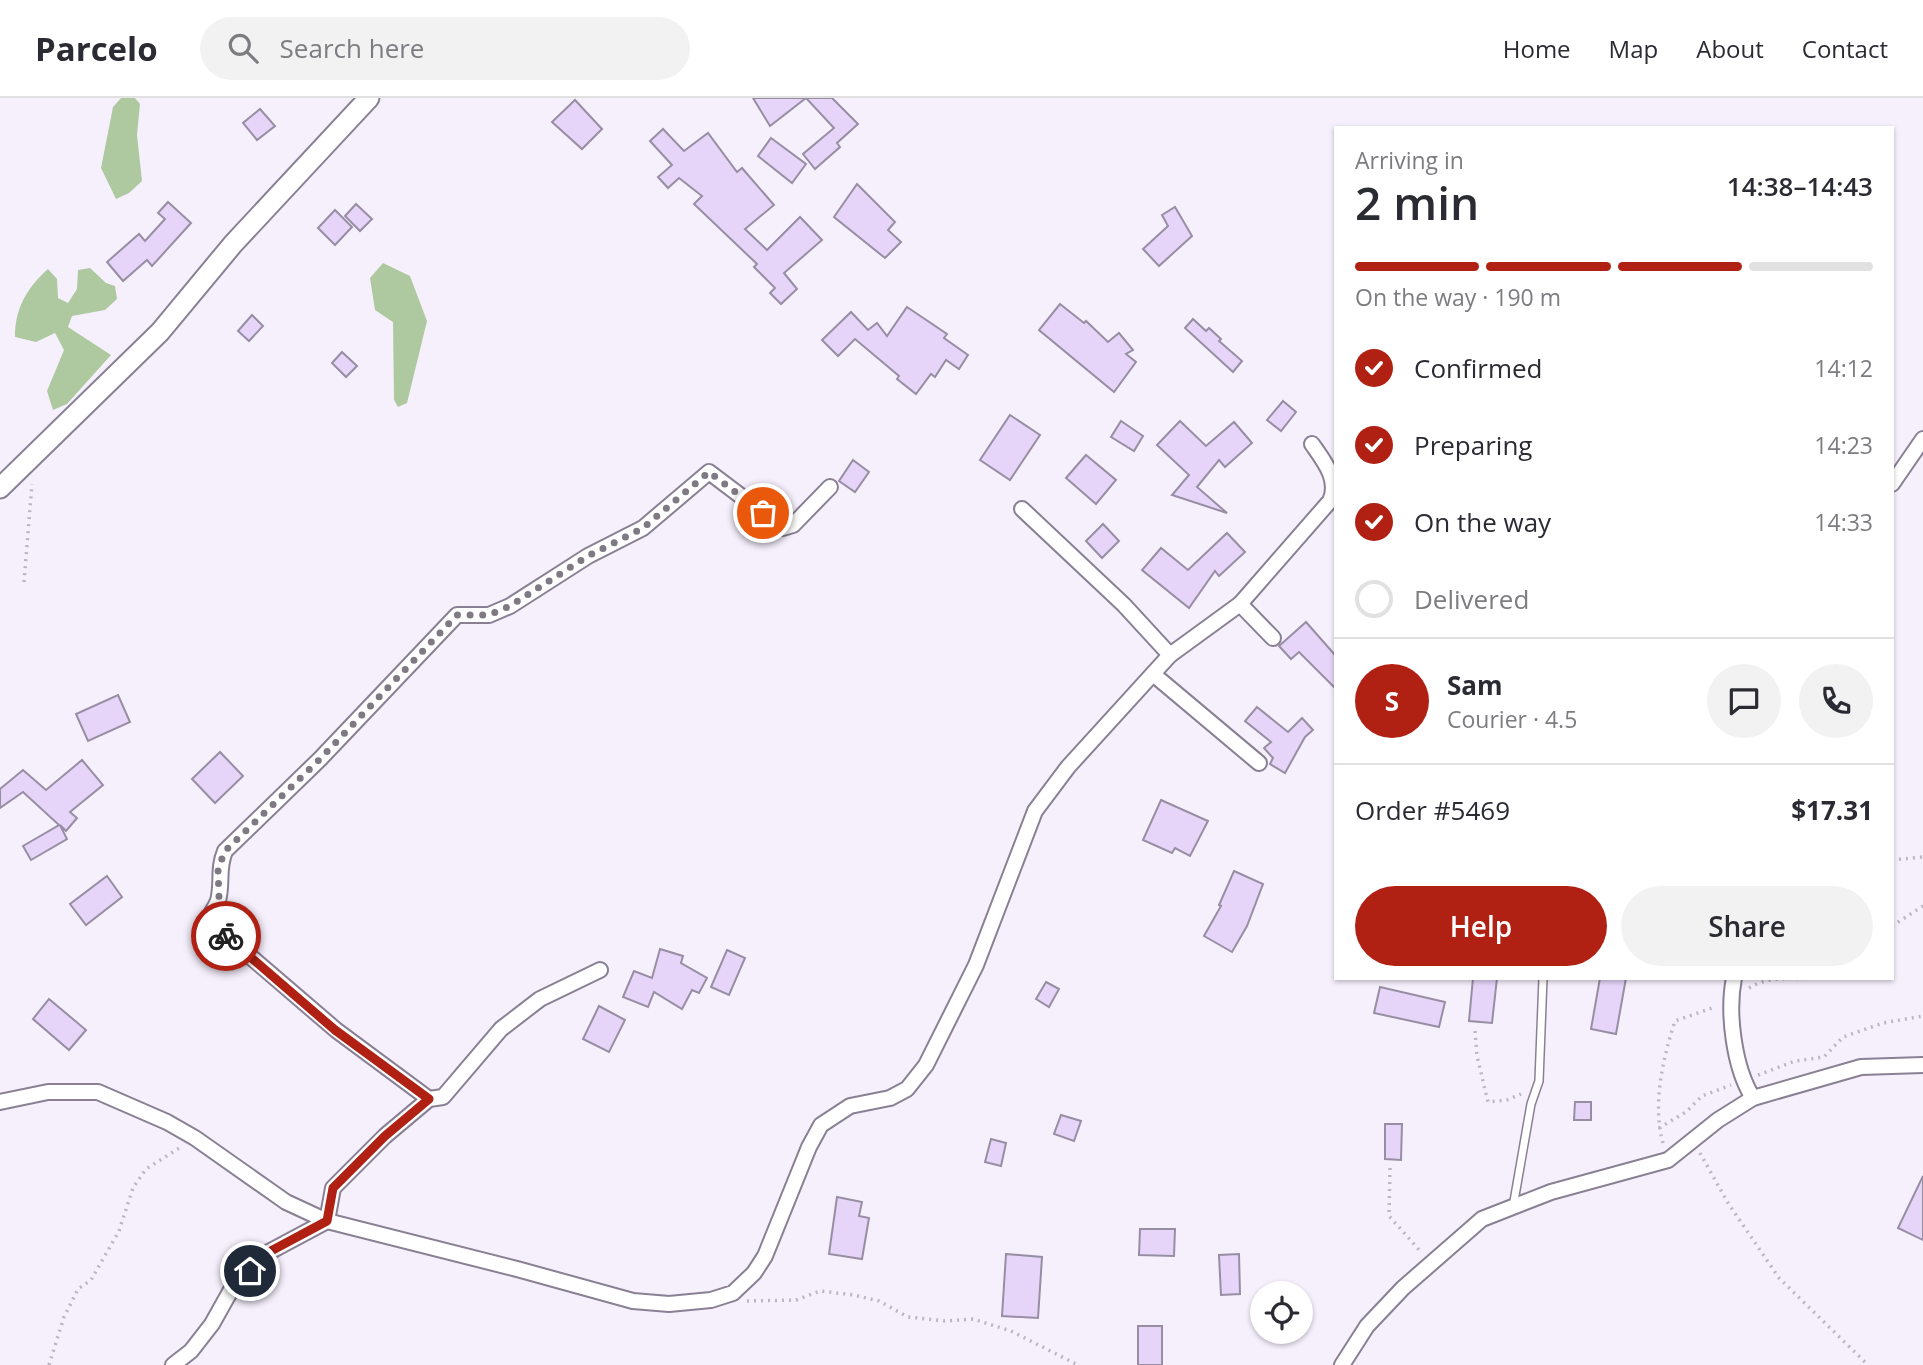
<!DOCTYPE html>
<html lang="en">
<head>
<meta charset="utf-8">
<style>
  :root { --surface:#fff; --page:#f2f2f3; --text:#2b2b33; --muted:#7c7c81; --line:#e1e1e2; --accent:#b02114 }
  body { margin:0; font-family:"Open Sans",sans-serif; background:var(--page); color:var(--text); height:100vh; display:flex; flex-direction:column; font-size:26px; white-space:nowrap }
  * { box-sizing:border-box; margin:0 }
  p { font-size:23px; color:var(--muted) }
  .icon { flex:none; width:38px; height:38px; fill:none; stroke:currentColor; stroke-width:2; stroke-linecap:round; stroke-linejoin:round }
  .map { position:relative; flex:1; overflow:hidden }
  .panel { position:absolute; left:1334px; top:28px; width:560px; height:854px; display:flex; flex-direction:column; background:var(--surface); border-radius:0px; box-shadow:0 2px 5px #0004 }
  .panel>* { flex:none }
  .buttons { position:absolute; left:1250px; top:1183px; display:grid; gap:14px }
  .buttons a { display:grid; place-items:center; width:63px; height:63px; border-radius:50%; background:var(--surface); box-shadow:0 2px 5px #0004; font-size:35px }
  .pin { position:absolute; display:grid; place-items:center; width:60px; height:60px; color:#fff; margin:-30px; border:4px solid #fff; border-radius:50%; box-shadow:0 2px 7px #0007 }
  .courier { position:absolute; display:grid; place-items:center; width:70px; height:70px; margin:-35px; border:5px solid #b02114; border-radius:50%; background:#fff; color:#222; box-shadow:0 2px 9px #0007 }
  .headline em { font-style:normal; font-weight:600 }
  .headline div { display:flex; flex-direction:column-reverse }
  .headline { display:flex; align-items:center; justify-content:space-between; height:119px; padding:0 21px }
  h1 { font-size:46px; font-weight:600; line-height:52px }
  .bar { display:grid; grid-template-columns:repeat(4,1fr); gap:10px 7px; align-content:center; height:84px; padding:0 21px }
  .bar i { height:9px; border-radius:5px; background:var(--line) }
  .bar .selected { background:var(--accent) }
  .bar p { grid-column:span 4 }
  .line { display:flex; align-items:center; gap:18px; padding:0 21px; border-top:2px solid var(--line) }
  .line div { flex:1 }
  .round { display:grid; place-items:center; flex:none; width:74px; height:74px; border-radius:37px; background:var(--page) }
  ol { padding:0 21px; list-style:none }
  li { display:flex; align-items:center; gap:21px; height:77px }
  li p { margin-inline-start:auto }
  li .icon { padding:7px; border-radius:50%; background:var(--accent); color:#fff; stroke-width:4 }
  li:last-child { color:var(--muted) }
  li i { width:38px; height:38px; border:4px solid var(--line); border-radius:50% }
  .button { display:flex; gap:14px; margin-top:auto; padding:14px 21px }
  .button a { flex:1; height:80px; border-radius:42px; background:var(--accent); color:#fff; font-size:28px; font-weight:600; line-height:80px; text-align:center }
  .button a+a { background:var(--page); color:var(--text) }
  header { display:flex; align-items:center; gap:42px; box-sizing:border-box; height:98px; padding:0 35px; background:var(--surface); border-bottom:2px solid var(--line) }
  header strong { font-size:33px }
  nav { display:flex; gap:38px; margin-inline-start:auto; font-size:24px }
  .search { width:490px; height:63px; background:var(--page); display:flex; align-items:center; gap:18px; box-sizing:border-box; padding:0 24px; border-radius:38px; color:var(--muted); font-size:26px }
  .map>svg:first-child { display:block }
  .forest { fill:#aec99f }
  .building { fill:#e6d5f9; stroke:#988ea3; stroke-width:2 }
  .lines { fill:none; stroke-linecap:round; stroke-linejoin:round }
  .service-casing { stroke:#8a8094; stroke-width:10 }
  .minor-casing { stroke:#8a8094; stroke-width:18 }
  .tertiary-casing { stroke:#8a8094; stroke-width:23 }
  .path { stroke:#bbb6c2; stroke-width:3.5; stroke-dasharray:2 5; stroke-linecap:butt }
  .service { stroke:#fff; stroke-width:7 }
  .minor { stroke:#fff; stroke-width:14 }
  .tertiary { stroke:#fff; stroke-width:19 }
  .done { stroke:#7e7983; stroke-width:7; stroke-dasharray:0 12.6 }
  .route { stroke:#b02114; stroke-width:9 }
</style>
</head>
<body>
<header>
<strong>Parcelo</strong>
<div class="search"><svg class="icon" aria-label="search" viewBox="0 0 24 24"><circle cx="10" cy="10" r="6"/><path d="M15 15l6 6"/></svg>Search here</div>
<nav><a>Home</a><a>Map</a><a>About</a><a>Contact</a></nav>
</header>
<div class="map">
<svg width="1923" height="1267" viewBox="0 0 1923 1267">
  <rect width="100%" height="100%" fill="#f6f0fd"/>
  <g class="forest">
    <polygon points="121,0 135,0 140,6 137,37 142,83 129,95 116,101 101,70 113,9"/>
    <polygon points="383,165 410,178 427,223 407,305 398,309 394,302 393,224 375,212 370,180"/>
    <path d="M90,170L106,185L115,188L117,201L105,212L72,218L68,229L111,257L67,306L53,312L47,293L64,252L55,235L36,244L15,239C15,210 27,190 48,171L57,181L58,200L68,205L77,191L78,172Z"/>
  </g>
  <g class="building">
    <polygon points="753,0 806,0 770,28"/>
    <polygon points="806,0 832,0 858,26 837,45 840,49 815,71 803,56 834,30"/>
    <polygon points="575,2 602,31 582,51 552,24"/>
    <polygon points="260,11 275,28 257,42 243,25"/>
    <polygon points="663,31 684,53 708,35 737,74 742,70 774,107 745,131 767,152 800,119 822,142 784,175 797,191 781,206 770,195 775,190 754,169 757,166 694,106 702,98 679,80 668,90 658,79 672,67 650,43"/>
    <polygon points="771,40 806,66 792,85 758,58"/>
    <polygon points="857,86 895,124 888,132 901,144 885,160 834,119"/>
    <polygon points="168,104 191,125 152,168 147,162 123,183 107,164 139,136 145,143 165,121 158,115"/>
    <polygon points="356,106 372,121 360,133 345,118"/>
    <polygon points="1175,109 1192,138 1159,168 1143,151 1168,128 1162,117"/>
    <polygon points="335,112 352,129 335,147 318,130"/>
    <polygon points="1060,206 1084,225 1086,223 1108,244 1119,235 1133,252 1126,256 1136,264 1114,294 1039,232"/>
    <polygon points="907,209 947,236 944,240 968,257 959,271 946,262 935,279 931,276 916,296 897,281 899,278 855,241 838,258 822,242 851,214 868,232 877,225 887,238"/>
    <polygon points="252,217 263,228 249,243 238,233"/>
    <polygon points="1193,221 1206,233 1209,230 1221,241 1219,243 1242,263 1233,274 1185,230"/>
    <polygon points="342,254 357,268 346,279 332,265"/>
    <polygon points="1283,303 1296,314 1281,333 1267,322"/>
    <polygon points="1010,317 1040,337 1010,382 980,362"/>
    <polygon points="1121,323 1143,338 1134,353 1111,339"/>
    <polygon points="1180,323 1206,348 1234,324 1252,345 1225,369 1219,362 1197,389 1227,415 1172,397 1189,377 1157,347"/>
    <polygon points="1086,357 1116,382 1096,406 1066,380"/>
    <polygon points="853,362 869,374 855,394 839,383"/>
    <polygon points="1103,426 1119,443 1102,460 1086,443"/>
    <polygon points="1227,435 1245,454 1219,478 1215,473 1189,510 1142,472 1161,450 1188,472"/>
    <polygon points="1306,524 1335,557 1335,590 1299,554 1291,561 1279,548"/>
    <polygon points="118,597 130,624 88,643 76,616"/>
    <polygon points="1257,609 1288,634 1302,620 1313,632 1305,639 1285,675 1270,666 1273,660 1264,650 1271,644 1245,623"/>
    <polygon points="220,654 243,678 215,705 192,681"/>
    <polygon points="82,662 103,687 70,714 77,720 66,733 60,727 67,741 31,762 23,748 59,727 23,694 0,710 0,691 23,672 46,692"/>
    <polygon points="1161,702 1208,723 1190,758 1175,750 1172,755 1143,742"/>
    <polygon points="1234,773 1263,786 1247,828 1232,854 1204,838 1221,808 1219,807"/>
    <polygon points="107,778 122,799 86,827 70,806"/>
    <polygon points="660,851 683,858 681,865 707,880 699,895 692,892 682,911 654,894 648,909 623,899 634,873 652,880"/>
    <polygon points="727,852 745,860 729,897 711,889"/>
    <polygon points="1473,880 1497,880 1492,925 1469,923"/>
    <polygon points="1600,880 1626,880 1616,936 1591,931"/>
    <polygon points="1046,884 1059,891 1049,909 1036,901"/>
    <polygon points="1380,889 1445,904 1439,929 1374,915"/>
    <polygon points="49,901 86,932 69,952 33,921"/>
    <polygon points="599,908 625,922 609,954 583,941"/>
    <polygon points="1575,1004 1591,1004 1591,1022 1574,1022"/>
    <polygon points="1061,1017 1081,1023 1074,1043 1054,1036"/>
    <polygon points="1385,1026 1402,1026 1401,1062 1385,1061"/>
    <polygon points="991,1041 1006,1045 1001,1068 985,1064"/>
    <polygon points="1923,1078 1923,1142 1898,1130"/>
    <polygon points="837,1099 862,1104 859,1118 869,1120 862,1161 829,1156"/>
    <polygon points="1140,1131 1175,1131 1174,1158 1139,1157"/>
    <polygon points="1006,1156 1042,1159 1038,1220 1002,1218"/>
    <polygon points="1239,1156 1240,1196 1221,1197 1219,1157"/>
    <rect x="1138" y="1228" width="24" height="39"/>
  </g>
  <g class="lines">
    <defs>
      <polyline id="service" points="1513,1109 1531,1006 1539,983 1543,880"/>
      <g id="minor">
        <polyline points="1892,386 1923,341"/>
        <polyline points="1022,411 1124,507 1170,557"/>
        <polyline points="1240,506 1273,540"/>
        <polyline points="1153,576 1259,665"/>
        <path d="M1734,880C1727,915 1734,970 1753,1000"/>
        <path d="M429,1001L336,932L210,824C208,815 218,809 219,798C222,781 218,770 225,753L320,661L457,517H489L510,508L588,458L643,430L709,374L783,430L793,427L830,389"/>
        <path d="M0,1004L48,994H98L167,1024L195,1040L286,1104L327,1123L517,1171L633,1203L669,1206L711,1202L733,1195L754,1175L765,1158L809,1049L821,1027L850,1008L890,1000L907,991L926,967L976,867L1035,713L1068,669L1170,557L1240,506L1330,403C1340,382 1323,362 1312,346"/>
        <polyline points="173,1267 191,1253 212,1226 231,1192 269,1154 327,1123 333,1090 385,1038 429,1001 443,999 501,931 540,901 600,872"/>
        <polyline points="1342,1267 1367,1228 1403,1190 1482,1121 1551,1094 1668,1062 1718,1022 1753,1000 1861,969 1923,967"/>
      </g>
      <polyline id="tertiary" points="0,390 160,234 233,146 369,0"/>
    </defs>
    <use href="#service" class="service-casing"/>
    <use href="#minor" class="minor-casing"/>
    <use href="#tertiary" class="tertiary-casing"/>
    <g class="path">
      <polyline points="24,484 32,386"/>
      <polyline points="1892,762 1923,759"/>
      <polyline points="1892,828 1923,808"/>
      <path d="M1749,890C1769,877 1793,882 1815,880"/>
      <polyline points="1475,933 1477,958 1488,1004 1507,1002 1521,996"/>
      <polyline points="1758,977 1795,963 1824,959 1843,939 1883,925 1923,918"/>
      <polyline points="1659,1030 1686,1014 1702,998 1731,987"/>
      <path d="M1663,1045C1652,1007 1663,960 1675,923L1715,909"/>
      <polyline points="1700,1055 1728,1105 1779,1180 1868,1267"/>
      <polyline points="1390,1070 1389,1118 1421,1154"/>
      <polyline points="747,1203 796,1202 820,1193 854,1197 879,1203 908,1219 945,1223 973,1221 1011,1233 1078,1267"/>
      <polyline points="49,1267 64,1219 78,1191 91,1182 119,1133 133,1090 146,1071 181,1049"/>
    </g>
    <use href="#service" class="service"/>
    <use href="#minor" class="minor"/>
    <use href="#tertiary" class="tertiary"/>
  </g>
  <g class="lines">
    <polyline class="done" points="226,838 208,822 219,799 218,771 225,753 320,661 457,517 489,517 510,508 588,458 643,430 709,374 763,415"/>
    <polyline class="route" points="226,838 335,932 429,1001 385,1038 333,1090 327,1123 269,1154 250,1173"/>
  </g>
</svg>
<div class="buttons">
<a><svg class="icon" aria-label="locate" viewBox="0 0 24 24"><circle cx="12" cy="12" r="6"/><path d="M12 2v4M12 18v4M2 12h4M18 12h4"/></svg></a>
</div>
<div class="pin" style="left:763px;top:415px;background:#ea580c"><svg class="icon" aria-label="bag" viewBox="0 0 24 24"><path d="M5 8h14l-1 12H6zM9 8a3 3 0 0 1 6 0"/></svg></div>
<div class="pin" style="left:250px;top:1173px;background:#1f2937"><svg class="icon" aria-label="home" viewBox="0 0 24 24"><path d="M3 11l9-7 9 7M6 9v11h12V9"/></svg></div>
<div class="courier" style="left:226px;top:838px"><svg class="icon" aria-label="bike" viewBox="0 0 24 24"><circle cx="6" cy="16" r="4"/><circle cx="18" cy="16" r="4"/><path d="M6 16l4-8h5l3 8M10 8l3 8H6M13 5h3"/></svg></div>
<section class="panel">
<div class="headline"><div><h1>2 min</h1><p>Arriving in</p></div><em>14:38–14:43</em></div>
<div class="bar"><i class="selected"></i><i class="selected"></i><i class="selected"></i><i></i><p>On the way · 190 m</p></div>
<ol>
<li><svg class="icon" aria-label="check" viewBox="0 0 24 24"><path d="M5 12l5 5 9-10"/></svg>Confirmed<p>14:12</p></li>
<li><svg class="icon" aria-label="check" viewBox="0 0 24 24"><path d="M5 12l5 5 9-10"/></svg>Preparing<p>14:23</p></li>
<li><svg class="icon" aria-label="check" viewBox="0 0 24 24"><path d="M5 12l5 5 9-10"/></svg>On the way<p>14:33</p></li>
<li><i></i>Delivered</li>
</ol>
<div class="line" style="height:126px"><b class="round" style="background:var(--accent);color:#fff">S</b><div><b>Sam</b><p>Courier · 4.5</p></div><a class="round"><svg class="icon" aria-label="chat" viewBox="0 0 24 24"><path d="M4 5h16v11H9l-5 4z"/></svg></a><a class="round"><svg class="icon" aria-label="phone" viewBox="0 0 24 24"><path d="M5 4h4l2 5-3 2q2 4 5 5l2-3 5 2v4C11 20 4 13 5 4z"/></svg></a></div>
<div class="line" style="height:91px"><div>Order #5469</div><b>$17.31</b></div>
<div class="button"><a>Help</a><a>Share</a></div>
</section>
</div>
</body>
</html>
